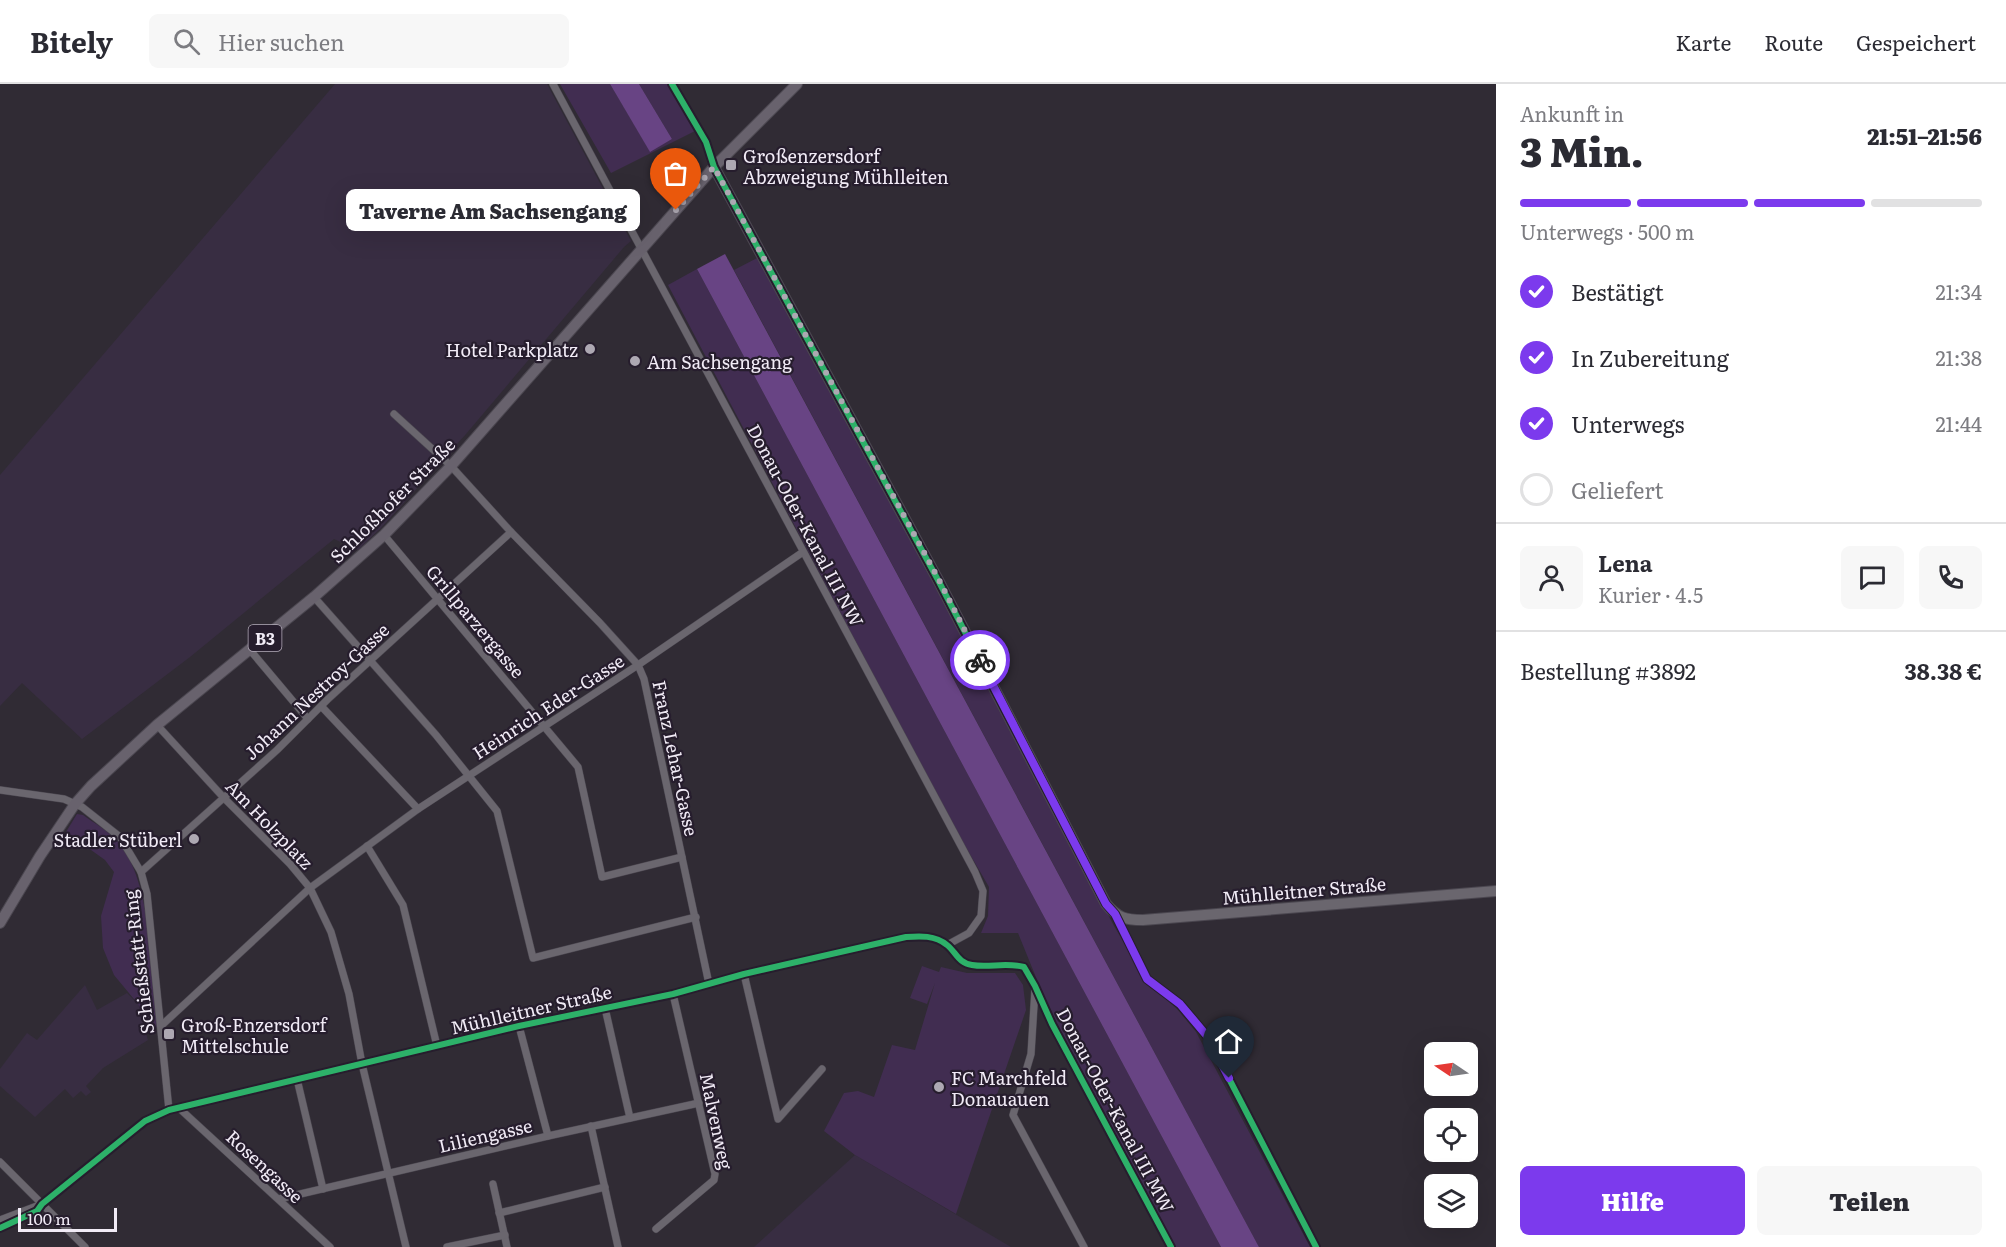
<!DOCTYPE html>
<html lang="de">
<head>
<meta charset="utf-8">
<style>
  :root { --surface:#fff; --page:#f7f7f7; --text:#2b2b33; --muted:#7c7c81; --line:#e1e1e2; --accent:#7c3aed }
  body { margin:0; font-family:Literata,serif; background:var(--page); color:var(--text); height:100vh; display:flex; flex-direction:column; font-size:22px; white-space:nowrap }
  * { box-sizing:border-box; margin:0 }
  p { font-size:20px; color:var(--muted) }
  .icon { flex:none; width:33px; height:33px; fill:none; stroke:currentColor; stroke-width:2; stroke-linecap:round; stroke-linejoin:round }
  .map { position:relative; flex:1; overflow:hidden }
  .drawer { display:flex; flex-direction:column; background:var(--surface); width:510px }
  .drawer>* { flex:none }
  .needle { width:39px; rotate:283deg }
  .tools { position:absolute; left:1424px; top:958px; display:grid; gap:12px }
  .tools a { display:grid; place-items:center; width:54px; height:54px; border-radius:9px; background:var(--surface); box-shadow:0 6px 24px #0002; font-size:30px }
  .scale { position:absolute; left:18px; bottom:15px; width:99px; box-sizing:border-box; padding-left:6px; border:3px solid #f1ebf6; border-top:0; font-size:16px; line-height:21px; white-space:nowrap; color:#f1ebf6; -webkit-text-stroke:4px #261d2d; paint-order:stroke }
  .pin { position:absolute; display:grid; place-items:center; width:51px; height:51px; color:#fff; margin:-62px -26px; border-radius:50% 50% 50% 0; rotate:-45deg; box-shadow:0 0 6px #0007 }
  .pin .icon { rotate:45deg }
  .courier { position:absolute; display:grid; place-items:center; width:60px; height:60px; margin:-30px; border:4px solid #7c3aed; border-radius:50%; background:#fff; color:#222; box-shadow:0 2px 8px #0007 }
  .bubble { position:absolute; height:42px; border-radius:9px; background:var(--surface); box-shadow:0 6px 24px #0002; font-size:20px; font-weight:800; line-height:42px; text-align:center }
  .head em { font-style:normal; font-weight:800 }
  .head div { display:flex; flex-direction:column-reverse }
  .head { display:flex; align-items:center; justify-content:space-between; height:102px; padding:0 24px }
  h1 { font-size:39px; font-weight:800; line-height:45px }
  .bar { display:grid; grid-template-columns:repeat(4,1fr); gap:9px 6px; align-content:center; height:72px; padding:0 24px }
  .bar i { height:8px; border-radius:4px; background:var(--line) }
  .bar .on { background:var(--accent) }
  .bar p { grid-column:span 4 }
  .line { display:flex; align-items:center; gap:15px; padding:0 24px; border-top:2px solid var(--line) }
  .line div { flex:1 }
  .round { display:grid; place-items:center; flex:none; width:63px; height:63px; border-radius:9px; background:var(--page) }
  ol { padding:0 24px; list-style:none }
  li { display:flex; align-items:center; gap:18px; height:66px }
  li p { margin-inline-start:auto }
  li .icon { padding:6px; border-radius:50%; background:var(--accent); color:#fff; stroke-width:4 }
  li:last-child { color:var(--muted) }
  li i { width:33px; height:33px; border:3px solid var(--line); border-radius:50% }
  .cta { display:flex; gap:12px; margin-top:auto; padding:12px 24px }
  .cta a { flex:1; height:69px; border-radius:9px; background:var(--accent); color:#fff; font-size:24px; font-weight:800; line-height:69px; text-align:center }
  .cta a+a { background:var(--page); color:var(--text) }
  header { display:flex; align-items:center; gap:36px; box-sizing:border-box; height:84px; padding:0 30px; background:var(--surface); border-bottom:2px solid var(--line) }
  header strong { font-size:28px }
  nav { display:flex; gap:33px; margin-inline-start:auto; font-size:21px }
  .search { width:420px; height:54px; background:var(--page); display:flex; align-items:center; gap:15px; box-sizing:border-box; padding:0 21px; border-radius:9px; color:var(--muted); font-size:22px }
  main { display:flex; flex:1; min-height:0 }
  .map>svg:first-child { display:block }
  .built { fill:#382d42 }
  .green { fill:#412d51 }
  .water { fill:#684484 }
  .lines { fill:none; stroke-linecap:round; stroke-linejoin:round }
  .street-casing { stroke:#4b4750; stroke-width:8 }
  .secondary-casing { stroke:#4b4750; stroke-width:12 }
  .primary-casing { stroke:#4b4750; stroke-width:12 }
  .street { stroke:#6a666e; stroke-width:7 }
  .secondary { stroke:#6a666e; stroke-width:10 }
  .primary { stroke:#68626d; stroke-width:10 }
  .cycleway-casing { stroke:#261d2d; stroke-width:10 }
  .cycleway { stroke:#2db169; stroke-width:6 }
  .done { stroke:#ada8b2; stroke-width:6; stroke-dasharray:0 10.8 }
  .route { stroke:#7c3aed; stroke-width:8 }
  .poi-dot { fill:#ada8b2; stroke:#261d2d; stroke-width:2 }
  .labels { text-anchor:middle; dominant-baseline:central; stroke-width:4.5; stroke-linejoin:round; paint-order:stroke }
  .shield { fill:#261d2d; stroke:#b4adba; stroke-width:1.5 }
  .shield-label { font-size:16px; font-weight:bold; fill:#f1ebf6 }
  .poi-label { font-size:18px; fill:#f1ebf6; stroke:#261d2d; text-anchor:start }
  .street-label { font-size:18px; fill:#f1ebf6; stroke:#261d2d }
</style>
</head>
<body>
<header>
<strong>Bitely</strong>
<div class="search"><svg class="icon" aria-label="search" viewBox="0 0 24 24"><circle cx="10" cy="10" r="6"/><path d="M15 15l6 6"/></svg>Hier suchen</div>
<nav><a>Karte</a><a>Route</a><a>Gespeichert</a></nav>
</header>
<main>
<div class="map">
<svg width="1496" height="1163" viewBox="0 0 1496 1163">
  <rect width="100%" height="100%" fill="#302b34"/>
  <g class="built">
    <polygon points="335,0 547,0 631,157 624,163 466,350 381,444 358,466 334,455 190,573 82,655 22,599 0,622 0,391"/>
    <polygon points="85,901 97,926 127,909 138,920 142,929 143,939 148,956 103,984 86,1002 91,1008 86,1012 81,1007 73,1014 65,1005 35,1033 0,1002 0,985 27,949 37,956"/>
    <polygon points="855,1071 1011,1163 754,1163"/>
  </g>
  <g class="green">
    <polygon points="560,0 610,0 650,67 672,55 639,0 668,0 695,47 611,89"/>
    <polygon points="761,172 1114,842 1148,899 1177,925 1196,948 1310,1163 1259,1163 734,186"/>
    <polygon points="697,185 1221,1163 1174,1163 1055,940 1018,849 981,849 988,832 989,803 946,729 668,201"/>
    <path d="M77,730L83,731C94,739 107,746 116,756C152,792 152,893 157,943L146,949L142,929L138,920L114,891L103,864L101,832L114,788L105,776L66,748Z"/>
    <polygon points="922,882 939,888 941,883 967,889 1015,889 1023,901 1026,926 956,1130 855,1071 824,1047 844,1009 858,1007 874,1013 892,961 915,966 935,899 927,920 910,914"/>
  </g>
  <g class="water">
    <polygon points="610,0 639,0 672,55 650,68"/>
    <polygon points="725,170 1259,1163 1221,1163 697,185"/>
  </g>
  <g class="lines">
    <defs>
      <g id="street">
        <polyline points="553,0 975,788 983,807 981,832 969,849 947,861"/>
        <polyline points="672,0 706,58 714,83"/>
        <polyline points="394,330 451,382 511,448 600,539 638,581 644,595 709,900"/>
        <polyline points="384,451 578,683 602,793 682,773"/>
        <polyline points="314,513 436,651 497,727 533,874 696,833"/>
        <polyline points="250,566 308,635"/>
        <polyline points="322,623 418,725"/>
        <polyline points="157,641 224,714 290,780 310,804 331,848 349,910 362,980 406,1163"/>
        <polyline points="0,706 64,715 82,723 120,753 141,788 147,810 169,1026"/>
        <polyline points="367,762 403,821 437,962"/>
        <polyline points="141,788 277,666 328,615 511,448"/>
        <polyline points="1115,830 1147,895 1180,920 1207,952 1316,1163"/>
        <polyline points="744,890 778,1035 822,985"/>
        <polyline points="1035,905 1031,970 1013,1031 1084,1163"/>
        <polyline points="605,924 630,1034"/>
        <polyline points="162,941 310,804 418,725 638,581 803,468"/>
        <polyline points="519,942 548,1052"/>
        <polyline points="297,995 323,1105"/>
        <polyline points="179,1024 330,1163"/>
        <polyline points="591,1042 618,1163"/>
        <polyline points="0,1078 85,1163"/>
        <polyline points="493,1100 507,1163"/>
        <polyline points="279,1115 548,1052 699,1019"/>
        <polyline points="499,1129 605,1103"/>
        <polyline points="0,1136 42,1120"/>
        <path d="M0,1144L37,1127L42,1120L145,1037L169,1026L519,942L673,910L744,890L906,853C920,852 935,851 947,861C956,868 958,879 972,881C989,884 1006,878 1024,883L1035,902L1052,940L1171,1163"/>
        <polyline points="656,1145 714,1096 715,1090 673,910"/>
        <polyline points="447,1163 505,1151"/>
      </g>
      <path id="secondary" d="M714,83L938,496L1106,820C1118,834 1125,836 1143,836L1496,807"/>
      <polyline id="primary" points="0,839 40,772 75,720 91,702 157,641 314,513 384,451 451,382 714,83 797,0"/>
    </defs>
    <use href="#street" class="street-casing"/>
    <use href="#secondary" class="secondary-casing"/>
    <use href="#primary" class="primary-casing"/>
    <use href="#street" class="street"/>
    <use href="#secondary" class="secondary"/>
    <use href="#primary" class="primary"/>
    <defs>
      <g id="cycleway">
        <polyline points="672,0 706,58 714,83 938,496 1106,820 1115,830 1147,895 1180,920 1207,952 1316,1163"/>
        <path d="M0,1144L37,1127L42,1120L145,1037L169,1026L519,942L673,910L744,890L906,853C920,852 935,851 947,861C956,868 958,879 972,881C989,884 1006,878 1024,883L1035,902L1052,940L1171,1163"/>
      </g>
    </defs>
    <use href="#cycleway" class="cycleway-casing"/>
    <use href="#cycleway" class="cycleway"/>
  </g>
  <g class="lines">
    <polyline class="done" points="676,126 714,83 939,496 980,576"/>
    <polyline class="route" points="980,576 1106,820 1115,830 1147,895 1180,920 1207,952 1229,994"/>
  </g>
  <g class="poi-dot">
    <rect x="725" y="75" width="12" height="12" rx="3"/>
    <circle cx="590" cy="265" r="6"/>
    <circle cx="635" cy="277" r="6"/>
    <circle cx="194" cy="755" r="6"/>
    <rect x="163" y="944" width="12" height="12" rx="3"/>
    <circle cx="939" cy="1003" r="6"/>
  </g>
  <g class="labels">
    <rect class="shield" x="248.5" y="541" width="33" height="26" rx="4.5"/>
    <g class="shield-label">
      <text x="265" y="554">B3</text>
    </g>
    <g class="poi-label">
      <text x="743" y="71">Großenzersdorf<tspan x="743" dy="21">Abzweigung Mühlleiten</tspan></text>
      <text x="578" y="265" text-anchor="end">Hotel Parkplatz</text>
      <text x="647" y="277">Am Sachsengang</text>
      <text x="182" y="755" text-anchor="end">Stadler Stüberl</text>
      <text x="181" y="940">Groß-Enzersdorf<tspan x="181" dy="21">Mittelschule</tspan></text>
      <text x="951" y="993">FC Marchfeld<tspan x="951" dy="21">Donauauen</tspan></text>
    </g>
    <g class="street-label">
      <text transform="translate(392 416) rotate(-45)">Schloßhofer Straße</text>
      <text transform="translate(806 441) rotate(62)">Donau-Oder-Kanal III NW</text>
      <text transform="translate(476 537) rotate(50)">Grillparzergasse</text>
      <text transform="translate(316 607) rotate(-43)">Johann Nestroy-Gasse</text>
      <text transform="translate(548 622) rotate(-33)">Heinrich Eder-Gasse</text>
      <text transform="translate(676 674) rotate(78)">Franz Lehar-Gasse</text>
      <text transform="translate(270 740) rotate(46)">Am Holzplatz</text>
      <text transform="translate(1304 806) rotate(-5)">Mühlleitner Straße</text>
      <text transform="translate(138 878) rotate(-97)">Schießstatt-Ring</text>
      <text transform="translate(531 925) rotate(-13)">Mühlleitner Straße</text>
      <text transform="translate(1116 1026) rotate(62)">Donau-Oder-Kanal III MW</text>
      <text transform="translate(717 1037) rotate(78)">Malvenweg</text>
      <text transform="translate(485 1051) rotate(-13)">Liliengasse</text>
      <text transform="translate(265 1082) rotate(43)">Rosengasse</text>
    </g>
  </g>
</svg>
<div class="tools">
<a><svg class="needle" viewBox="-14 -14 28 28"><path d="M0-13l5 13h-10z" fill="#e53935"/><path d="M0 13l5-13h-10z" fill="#7c7c81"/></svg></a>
<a><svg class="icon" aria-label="locate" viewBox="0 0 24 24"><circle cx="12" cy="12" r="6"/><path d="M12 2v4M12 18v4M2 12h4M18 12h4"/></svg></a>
<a><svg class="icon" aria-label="layers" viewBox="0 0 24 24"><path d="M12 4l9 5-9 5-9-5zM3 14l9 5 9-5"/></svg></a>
</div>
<div class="scale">100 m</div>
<div class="pin" style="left:676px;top:126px;background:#ea580c"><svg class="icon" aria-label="bag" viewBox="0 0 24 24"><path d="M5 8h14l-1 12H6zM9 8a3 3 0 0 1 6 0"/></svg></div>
<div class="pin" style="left:1229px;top:994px;background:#1f2937"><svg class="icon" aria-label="home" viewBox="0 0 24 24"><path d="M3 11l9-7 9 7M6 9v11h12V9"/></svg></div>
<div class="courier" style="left:980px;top:576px"><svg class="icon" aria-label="bike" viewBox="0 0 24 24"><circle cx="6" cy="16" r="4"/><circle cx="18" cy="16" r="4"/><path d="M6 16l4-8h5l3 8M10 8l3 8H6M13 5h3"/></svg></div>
<div class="bubble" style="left:346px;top:105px;width:294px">Taverne Am Sachsengang</div>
</div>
<section class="drawer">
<div class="head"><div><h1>3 Min.</h1><p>Ankunft in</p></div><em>21:51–21:56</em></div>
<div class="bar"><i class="on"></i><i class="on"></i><i class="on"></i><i></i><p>Unterwegs · 500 m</p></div>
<ol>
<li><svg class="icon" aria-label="check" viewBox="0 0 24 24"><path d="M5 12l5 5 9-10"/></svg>Bestätigt<p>21:34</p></li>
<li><svg class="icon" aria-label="check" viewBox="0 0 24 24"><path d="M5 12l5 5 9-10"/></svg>In Zubereitung<p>21:38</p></li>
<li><svg class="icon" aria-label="check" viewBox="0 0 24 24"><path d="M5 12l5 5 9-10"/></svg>Unterwegs<p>21:44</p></li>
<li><i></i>Geliefert</li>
</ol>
<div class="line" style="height:108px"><a class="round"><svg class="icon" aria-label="person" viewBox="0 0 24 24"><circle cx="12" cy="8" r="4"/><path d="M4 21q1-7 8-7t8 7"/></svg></a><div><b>Lena</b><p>Kurier · 4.5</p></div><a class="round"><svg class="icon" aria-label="chat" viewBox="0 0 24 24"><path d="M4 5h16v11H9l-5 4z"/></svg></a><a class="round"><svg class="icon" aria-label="phone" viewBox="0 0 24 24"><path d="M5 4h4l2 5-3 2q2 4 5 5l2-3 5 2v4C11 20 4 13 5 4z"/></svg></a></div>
<div class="line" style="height:78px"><div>Bestellung #3892</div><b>38.38 €</b></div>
<div class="cta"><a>Hilfe</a><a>Teilen</a></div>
</section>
</main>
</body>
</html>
